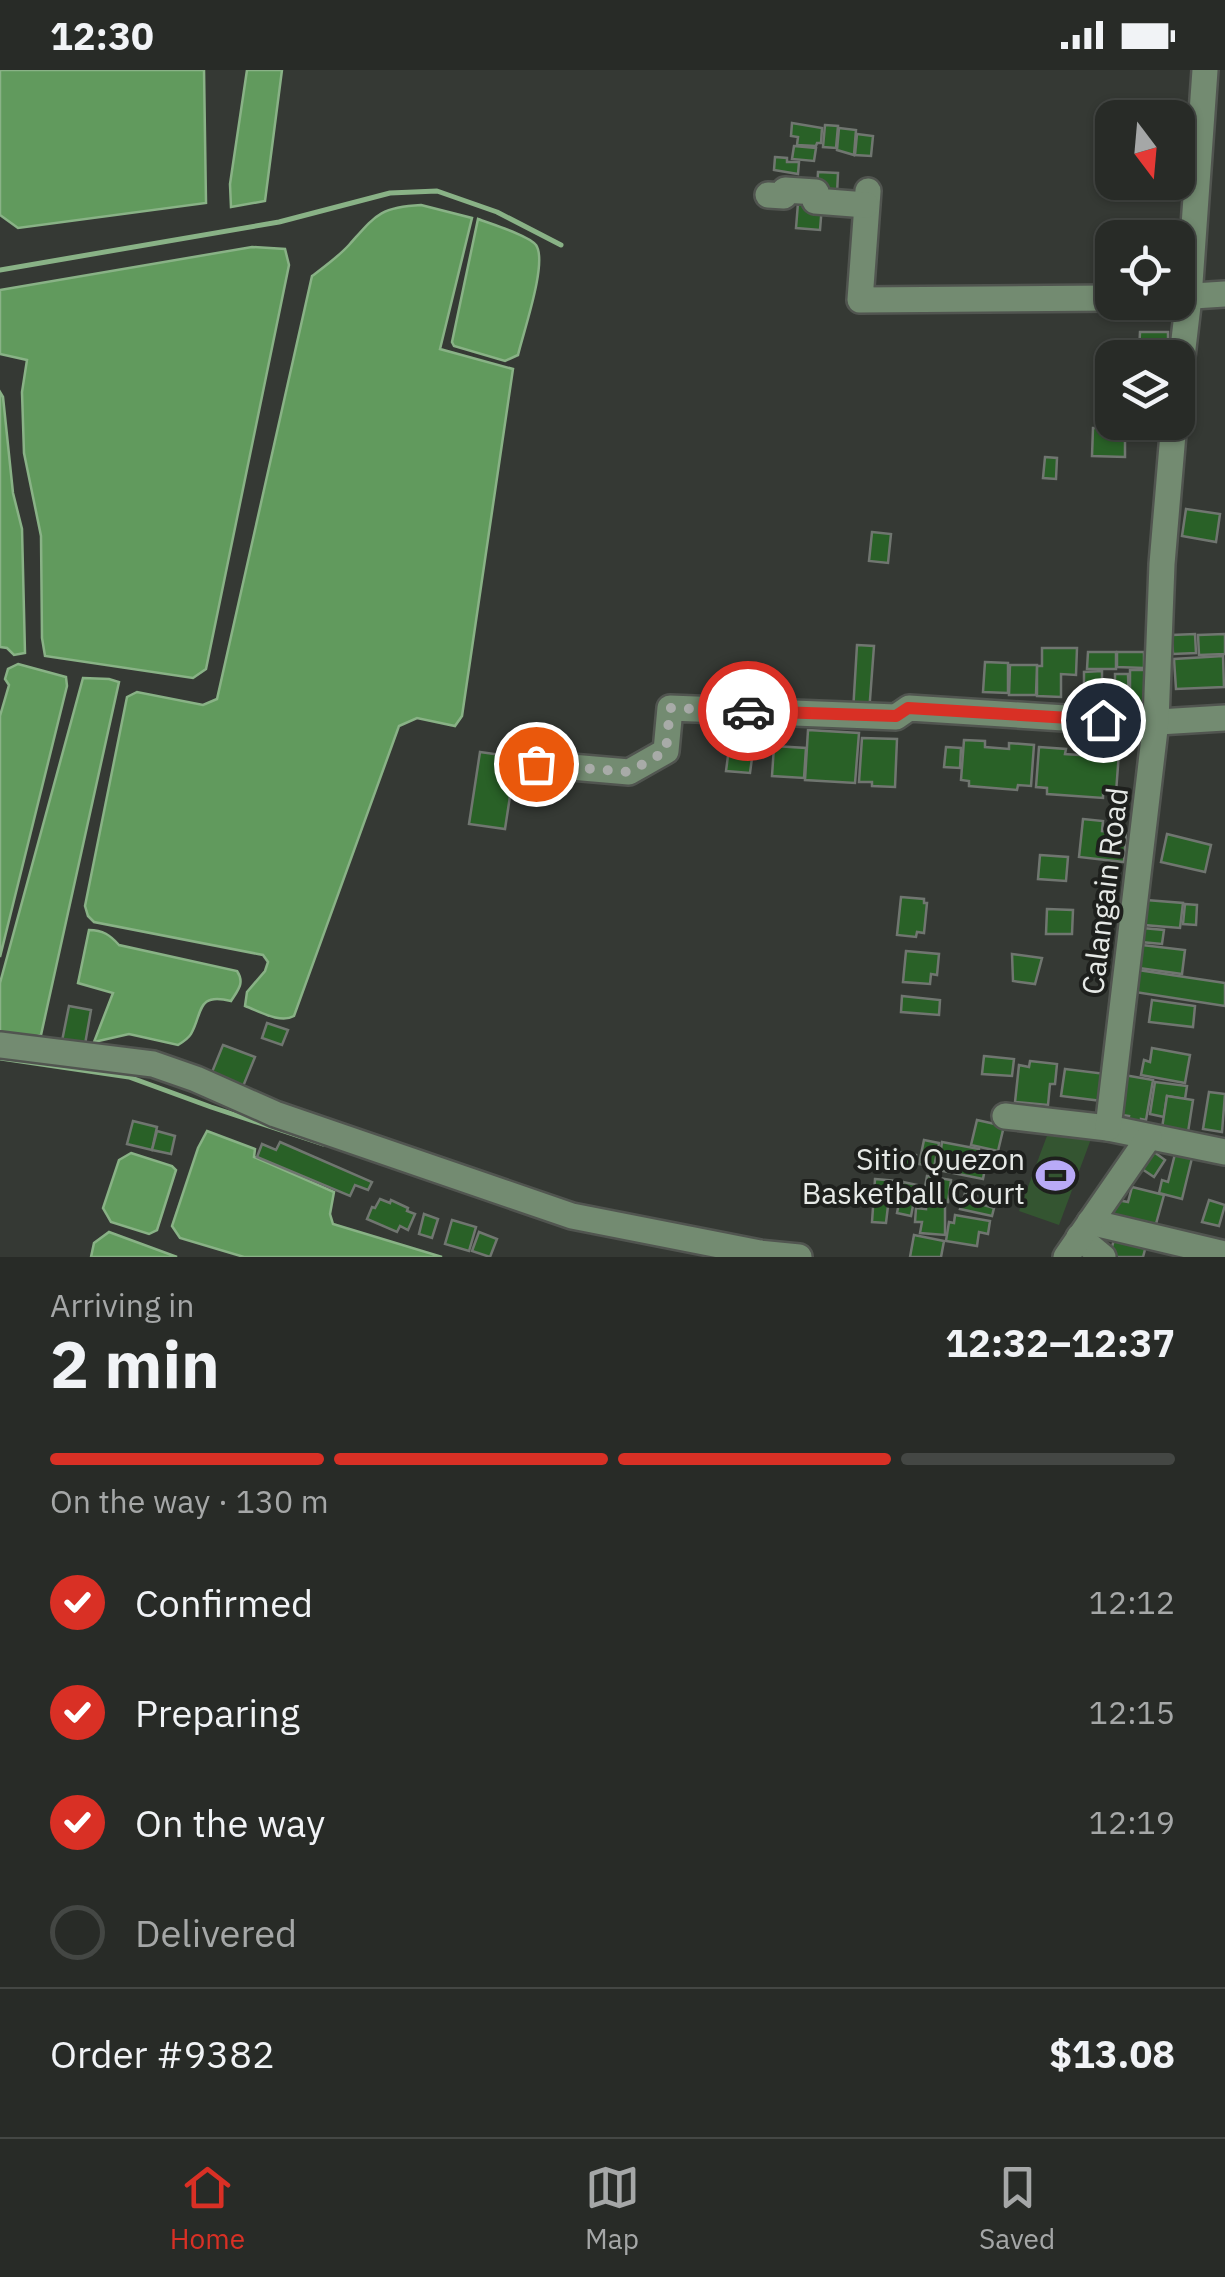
<!DOCTYPE html>
<html lang="en">
<head>
<meta charset="utf-8">
<style>
  :root { --surface:#282b27; --page:#30332f; --text:#f1f3f6; --muted:#a5a7a7; --line:#444744; --accent:#d93025 }
  body { margin:0; font-family:"IBM Plex Sans",sans-serif; background:var(--page); color:var(--text); height:100vh; display:flex; flex-direction:column; font-size:38px; white-space:nowrap }
  * { box-sizing:border-box; margin:0 }
  p { font-size:32px; color:var(--muted) }
  .icon { flex:none; width:55px; height:55px; fill:none; stroke:currentColor; stroke-width:2; stroke-linecap:round; stroke-linejoin:round }
  .map { position:relative; height:1187px; overflow:hidden }
  .panel { display:flex; flex-direction:column; background:var(--surface); flex:1 }
  .panel>* { flex:none }
  .needle { width:65px; rotate:164deg }
  .tools { position:absolute; left:1095px; top:30px; display:grid; gap:20px }
  .tools a { display:grid; place-items:center; width:100px; height:100px; border-radius:20px; background:var(--surface); box-shadow:0 2px 8px #0004,0 0 0 2px var(--line); font-size:50px }
  .pin { position:absolute; display:grid; place-items:center; width:85px; height:85px; color:#fff; margin:-42px; border:5px solid #fff; border-radius:50%; box-shadow:0 2px 10px #0007 }
  .courier { position:absolute; display:grid; place-items:center; width:100px; height:100px; margin:-50px; border:8px solid #d93025; border-radius:50%; background:#fff; color:#222; box-shadow:0 2px 12px #0007 }
  .summary em { font-style:normal; font-weight:700 }
  .summary div { display:flex; flex-direction:column-reverse }
  .summary { display:flex; align-items:center; justify-content:space-between; height:170px; padding:0 50px }
  h1 { font-size:65px; font-weight:700; line-height:75px }
  .bar { display:grid; grid-template-columns:repeat(4,1fr); gap:15px 10px; align-content:center; height:120px; padding:0 50px }
  .bar i { height:12px; border-radius:8px; background:var(--line) }
  .bar .current { background:var(--accent) }
  .bar p { grid-column:span 4 }
  .line { display:flex; align-items:center; gap:25px; padding:0 50px; border-top:2px solid var(--line) }
  .line div { flex:1 }
  ol { padding:0 50px; list-style:none }
  li { display:flex; align-items:center; gap:30px; height:110px }
  li p { margin-inline-start:auto }
  li .icon { padding:10px; border-radius:50%; background:var(--accent); color:#fff; stroke-width:4 }
  li:last-child { color:var(--muted) }
  li i { width:55px; height:55px; border:5px solid var(--line); border-radius:50% }
  .status { display:flex; justify-content:space-between; align-items:center; height:70px; padding:0 50px; background:var(--surface); direction:ltr }
  .status svg { height:28px; fill:currentColor }
  .tab-bar { display:flex; justify-content:space-around; align-items:center; height:140px; border-top:2px solid var(--line); background:var(--surface); font-size:28px; color:var(--muted) }
  .tab-bar a { display:grid; justify-items:center; gap:5px }
  .tab-bar .current { color:var(--accent) }
  .map>svg:first-child { display:block }
  .green { fill:#345531 }
  .water { fill:#619a5d; stroke:#89b286; stroke-width:2.5 }
  .lines { fill:none; stroke-linecap:round; stroke-linejoin:round }
  .stream { stroke:#89b286; stroke-width:5 }
  .building { fill:#296127; stroke:#707670; stroke-width:2.5 }
  .minor-casing { stroke:#515550; stroke-width:30 }
  .minor { stroke:#738b71; stroke-width:25 }
  .done { stroke:#a8aba8; stroke-width:10; stroke-dasharray:0 18 }
  .route { stroke:#d93025; stroke-width:12 }
  .labels { text-anchor:middle; dominant-baseline:central; stroke-width:8; stroke-linejoin:round; paint-order:stroke }
  .street-label { font-size:30px; fill:#e6e9e6; stroke:#1e201d }
  .poi-label { font-size:30px; fill:#e6e9e6; stroke:#1e201d; text-anchor:end }
</style>
</head>
<body>
<div class="status"><b>12:30</b><svg viewBox="0 0 49 12"><path d="M0 12V9h3v3zM5 12V6h3v6zM10 12V3h3v9zM15 12V0h3v12zM26 1h20v11H26zM47 4h2v5h-2z"/></svg></div>
<div class="map">
<svg width="1225" height="1187" viewBox="0 0 1225 1187">
  <rect width="100%" height="100%" fill="#353934"/>
  <polygon class="green" points="1051,1055 1091,1069 1059,1155 1019,1141"/>
  <g class="water">
    <polygon points="0,0 204,0 206,133 18,158 0,145"/>
    <polygon points="247,0 282,0 265,131 231,137 230,114"/>
    <path d="M421,135L472,148L440,279L513,299L462,646L455,656L417,648L399,656L294,946C280,954 259,941 245,936L247,922L265,901L268,892L263,885L94,852L88,846L85,836L127,627L137,622L203,635L217,629L312,206C324,197 338,187 349,175C375,146 379,137 421,135Z"/>
    <path d="M478,149C491,154 528,165 536,175C548,192 523,263 518,285L505,291L454,276L452,272Z"/>
    <polygon points="252,177 285,179 289,195 206,599 193,608 45,586 42,568 41,466 24,383 22,322 27,290 0,284 0,220"/>
    <polygon points="0,322 3,327 13,423 22,459 25,583 14,585 7,578 0,577"/>
    <polygon points="18,594 66,607 67,616 0,887 0,646 9,615 5,609 8,599"/>
    <polygon points="83,608 109,609 119,612 41,965 23,970 0,963 0,913"/>
    <path d="M89,860C103,860 110,865 119,875L237,901C245,913 238,920 231,931C196,922 203,943 191,964C188,969 183,972 178,975L129,964L94,972L113,923L78,913Z"/>
    <polygon points="207,1061 255,1079 254,1087 334,1122 330,1144 333,1154 442,1187 244,1187 180,1168 172,1156 198,1078"/>
    <polygon points="131,1083 172,1096 176,1100 157,1160 149,1164 111,1152 103,1138 119,1090"/>
    <polygon points="109,1162 177,1187 91,1187 94,1173"/>
  </g>
  <g class="lines">
    <g class="stream">
      <polyline points="0,200 279,152 390,123 437,121 497,142 561,175"/>
      <polyline points="0,988 129,1007 211,1037 323,1074"/>
    </g>
  </g>
  <g class="building">
    <polygon points="792,53 822,58 821,73 817,73 816,76 797,75 798,67 791,66"/>
    <polygon points="825,55 838,56 836,78 823,77"/>
    <polygon points="839,58 856,60 854,85 837,80"/>
    <polygon points="857,64 873,66 871,86 855,85"/>
    <polygon points="794,76 816,78 814,91 792,89"/>
    <polygon points="775,87 787,88 787,92 799,92 798,104 774,100"/>
    <polygon points="818,102 838,103 837,124 817,123"/>
    <polygon points="798,133 822,135 820,160 796,158"/>
    <polygon points="1140,262 1168,262 1168,282 1139,282"/>
    <polygon points="1093,358 1125,358 1125,387 1092,386"/>
    <polygon points="1045,387 1057,388 1056,409 1043,408"/>
    <polygon points="1186,439 1220,444 1216,472 1182,466"/>
    <polygon points="872,462 891,464 888,493 869,491"/>
    <polygon points="1195,564 1196,583 1173,584 1172,565"/>
    <polygon points="1225,564 1225,584 1199,585 1198,565"/>
    <polygon points="857,575 874,576 869,643 853,642"/>
    <polygon points="1042,578 1077,578 1076,605 1061,604 1061,627 1037,626 1037,596 1042,596"/>
    <polygon points="1088,582 1116,582 1116,599 1087,599"/>
    <polygon points="1117,582 1144,582 1144,598 1117,597"/>
    <polygon points="1223,586 1224,617 1176,619 1174,589"/>
    <polygon points="985,592 1008,593 1008,623 983,622"/>
    <polygon points="1010,595 1037,595 1036,625 1009,625"/>
    <rect x="1130" y="600" width="22" height="35"/>
    <polygon points="1102,601 1102,617 1113,617 1113,631 1084,632 1084,602"/>
    <polygon points="1115,604 1128,604 1129,635 1115,635"/>
    <polygon points="733,648 757,651 750,703 726,701"/>
    <polygon points="808,660 859,663 855,713 805,710"/>
    <polygon points="862,668 897,669 895,717 872,716 872,712 859,712"/>
    <polygon points="964,670 985,671 985,677 1009,679 1009,673 1034,675 1031,716 1018,715 1017,720 969,716 969,711 961,710"/>
    <polygon points="774,676 806,678 804,708 772,706"/>
    <polygon points="946,677 961,678 960,698 944,697"/>
    <polygon points="1039,677 1066,679 1065,684 1094,686 1095,680 1119,682 1116,723 1103,722 1103,728 1047,724 1047,718 1036,717"/>
    <polygon points="480,682 516,687 505,759 469,754"/>
    <polygon points="1083,749 1103,751 1102,761 1126,763 1124,792 1079,787"/>
    <polygon points="1167,764 1211,775 1205,802 1161,792"/>
    <polygon points="1040,785 1068,787 1066,811 1038,809"/>
    <polygon points="901,827 924,829 924,833 927,833 924,863 917,862 916,867 897,865"/>
    <polygon points="1146,830 1183,833 1180,858 1144,855"/>
    <polygon points="1185,834 1197,835 1196,855 1183,854"/>
    <polygon points="1047,839 1073,840 1072,864 1046,864"/>
    <polygon points="1142,858 1164,860 1162,874 1141,872"/>
    <polygon points="1142,875 1185,880 1182,904 1139,898"/>
    <polygon points="906,881 939,884 937,905 931,904 930,914 903,912"/>
    <polygon points="1012,884 1042,888 1035,914 1013,911"/>
    <polygon points="1138,900 1225,913 1225,936 1135,922"/>
    <polygon points="902,926 940,930 939,945 901,942"/>
    <polygon points="1152,930 1195,936 1193,957 1149,952"/>
    <polygon points="69,936 91,940 84,980 61,976"/>
    <polygon points="267,953 288,960 282,975 262,968"/>
    <polygon points="223,975 255,987 242,1019 210,1007"/>
    <polygon points="1152,978 1190,985 1185,1013 1141,1005 1144,990 1150,992"/>
    <polygon points="984,986 1014,989 1012,1006 982,1004"/>
    <polygon points="1030,991 1057,994 1055,1014 1050,1014 1048,1035 1015,1032 1019,995 1029,997"/>
    <polygon points="1065,999 1106,1004 1102,1031 1061,1026"/>
    <polygon points="1124,1005 1153,1010 1146,1050 1141,1049 1141,1053 1128,1051 1129,1046 1122,1045 1125,1025 1121,1024"/>
    <polygon points="1155,1012 1187,1016 1185,1029 1167,1026 1164,1047 1150,1044"/>
    <polygon points="1209,1022 1225,1024 1222,1062 1203,1059"/>
    <polygon points="1167,1026 1193,1030 1188,1062 1162,1058"/>
    <polygon points="977,1050 1004,1056 998,1081 971,1075"/>
    <polygon points="133,1051 157,1057 152,1080 127,1074"/>
    <polygon points="157,1061 175,1066 171,1084 152,1080"/>
    <polygon points="924,1070 939,1073 934,1097 919,1094"/>
    <polygon points="280,1072 372,1112 368,1120 355,1115 350,1126 257,1087 262,1074 276,1080"/>
    <polygon points="942,1072 979,1079 977,1091 986,1093 983,1109 938,1100"/>
    <polygon points="893,1081 916,1085 914,1098 891,1094"/>
    <polygon points="1154,1082 1165,1090 1154,1107 1142,1099"/>
    <polygon points="1175,1084 1192,1088 1182,1129 1159,1123 1162,1110 1168,1112"/>
    <polygon points="927,1106 951,1110 948,1132 923,1128"/>
    <polygon points="875,1109 897,1111 894,1136 888,1136 886,1153 872,1152"/>
    <polygon points="903,1112 917,1115 911,1146 897,1143"/>
    <polygon points="1132,1117 1164,1125 1154,1161 1107,1150 1112,1129 1128,1132"/>
    <polygon points="965,1123 985,1128 984,1135 994,1138 992,1146 960,1139"/>
    <polygon points="380,1129 390,1133 391,1130 408,1138 407,1141 415,1144 408,1160 400,1156 397,1162 367,1149 372,1137 375,1138"/>
    <polygon points="1209,1130 1225,1135 1219,1156 1202,1152"/>
    <polygon points="926,1132 945,1134 945,1165 920,1163 922,1152 915,1152 916,1138 926,1139"/>
    <polygon points="424,1144 438,1149 432,1168 419,1164"/>
    <polygon points="955,1145 990,1151 988,1164 979,1162 977,1176 946,1171 949,1152 954,1153"/>
    <polygon points="452,1150 476,1157 469,1181 445,1174"/>
    <polygon points="479,1162 497,1169 490,1187 472,1181"/>
    <polygon points="1116,1163 1147,1172 1143,1187 1109,1187"/>
    <polygon points="914,1165 944,1171 941,1187 910,1187"/>
  </g>
  <g class="lines">
    <defs>
      <g id="minor">
        <polyline points="868,121 860,230 1112,228"/>
        <polyline points="768,125 784,126 785,120 816,122 815,131 866,135"/>
        <polyline points="1178,227 1225,224"/>
        <polyline points="1178,321 1189,227 1205,0"/>
        <polyline points="536,694 629,702 666,681 670,638 896,647 909,638 1142,653 1225,648"/>
        <polyline points="0,975 153,994 196,1009 275,1044 572,1146 760,1183 799,1187"/>
        <polyline points="1005,1046 1108,1058 1225,1082"/>
        <polyline points="1108,1058 1156,651 1162,494 1174,352"/>
        <polyline points="1090,1152 1225,1184"/>
        <polyline points="1079,1167 1103,1187"/>
        <polyline points="1066,1187 1149,1067"/>
      </g>
    </defs>
    <use href="#minor" class="minor-casing"/>
    <use href="#minor" class="minor"/>
  </g>
  <g class="lines">
    <polyline class="done" points="536,694 629,702 666,681 670,638 748,641"/>
    <polyline class="route" points="748,641 896,646 908,638 1103,650"/>
  </g>
  <defs>
    <symbol id="stadium-bare" viewBox="-9 -9 18 18"><path d="M0-5a6.5 5 0 1 0 0 10a6.5 5 0 1 0 0-10ZM-3.5-1.8h7v3.6h-7Z" fill="#b9aaf7" stroke="#1e201d" stroke-width="2.5" paint-order="stroke"/></symbol>
  </defs>
  <g fill-rule="evenodd">
    <use href="#stadium-bare" x="1028" y="1078" width="55" height="55"/>
  </g>
  <g class="labels">
    <g class="street-label">
      <text transform="translate(1104 821) rotate(-83)">Calangain Road</text>
    </g>
    <g class="poi-label">
      <text x="1025" y="1088">Sitio Quezon<tspan x="1025" dy="34">Basketball Court</tspan></text>
    </g>
  </g>
</svg>
<div class="tools">
<a><svg class="needle" viewBox="-14 -14 28 28"><path d="M0-13l5 13h-10z" fill="#e53935"/><path d="M0 13l5-13h-10z" fill="#a5a7a7"/></svg></a>
<a><svg class="icon" aria-label="locate" viewBox="0 0 24 24"><circle cx="12" cy="12" r="6"/><path d="M12 2v4M12 18v4M2 12h4M18 12h4"/></svg></a>
<a><svg class="icon" aria-label="layers" viewBox="0 0 24 24"><path d="M12 4l9 5-9 5-9-5zM3 14l9 5 9-5"/></svg></a>
</div>
<div class="pin" style="left:536px;top:694px;background:#ea580c"><svg class="icon" aria-label="bag" viewBox="0 0 24 24"><path d="M5 8h14l-1 12H6zM9 8a3 3 0 0 1 6 0"/></svg></div>
<div class="pin" style="left:1103px;top:650px;background:#1f2937"><svg class="icon" aria-label="home" viewBox="0 0 24 24"><path d="M3 11l9-7 9 7M6 9v11h12V9"/></svg></div>
<div class="courier" style="left:748px;top:641px"><svg class="icon" aria-label="car" viewBox="0 0 24 24"><path d="M5 17H2v-5l4-1 3-4h7l3 4 3 1v5h-3M9 17h6M6 11h13"/><circle cx="7" cy="17" r="2"/><circle cx="17" cy="17" r="2"/></svg></div>
</div>
<section class="panel">
<div class="summary"><div><h1>2 min</h1><p>Arriving in</p></div><em>12:32–12:37</em></div>
<div class="bar"><i class="current"></i><i class="current"></i><i class="current"></i><i></i><p>On the way · 130 m</p></div>
<ol>
<li><svg class="icon" aria-label="check" viewBox="0 0 24 24"><path d="M5 12l5 5 9-10"/></svg>Confirmed<p>12:12</p></li>
<li><svg class="icon" aria-label="check" viewBox="0 0 24 24"><path d="M5 12l5 5 9-10"/></svg>Preparing<p>12:15</p></li>
<li><svg class="icon" aria-label="check" viewBox="0 0 24 24"><path d="M5 12l5 5 9-10"/></svg>On the way<p>12:19</p></li>
<li><i></i>Delivered</li>
</ol>
<div class="line" style="height:130px"><div>Order #9382</div><b>$13.08</b></div>
</section>
<nav class="tab-bar">
<a class="current"><svg class="icon" aria-label="home" viewBox="0 0 24 24"><path d="M3 11l9-7 9 7M6 9v11h12V9"/></svg>Home</a>
<a><svg class="icon" aria-label="map" viewBox="0 0 24 24"><path d="M3 6l6-2 6 2 6-2v14l-6 2-6-2-6 2zM9 4v14M15 6v14"/></svg>Map</a>
<a><svg class="icon" aria-label="saved" viewBox="0 0 24 24"><path d="M7 4h10v16l-5-4-5 4z"/></svg>Saved</a>
</nav>
</body>
</html>
